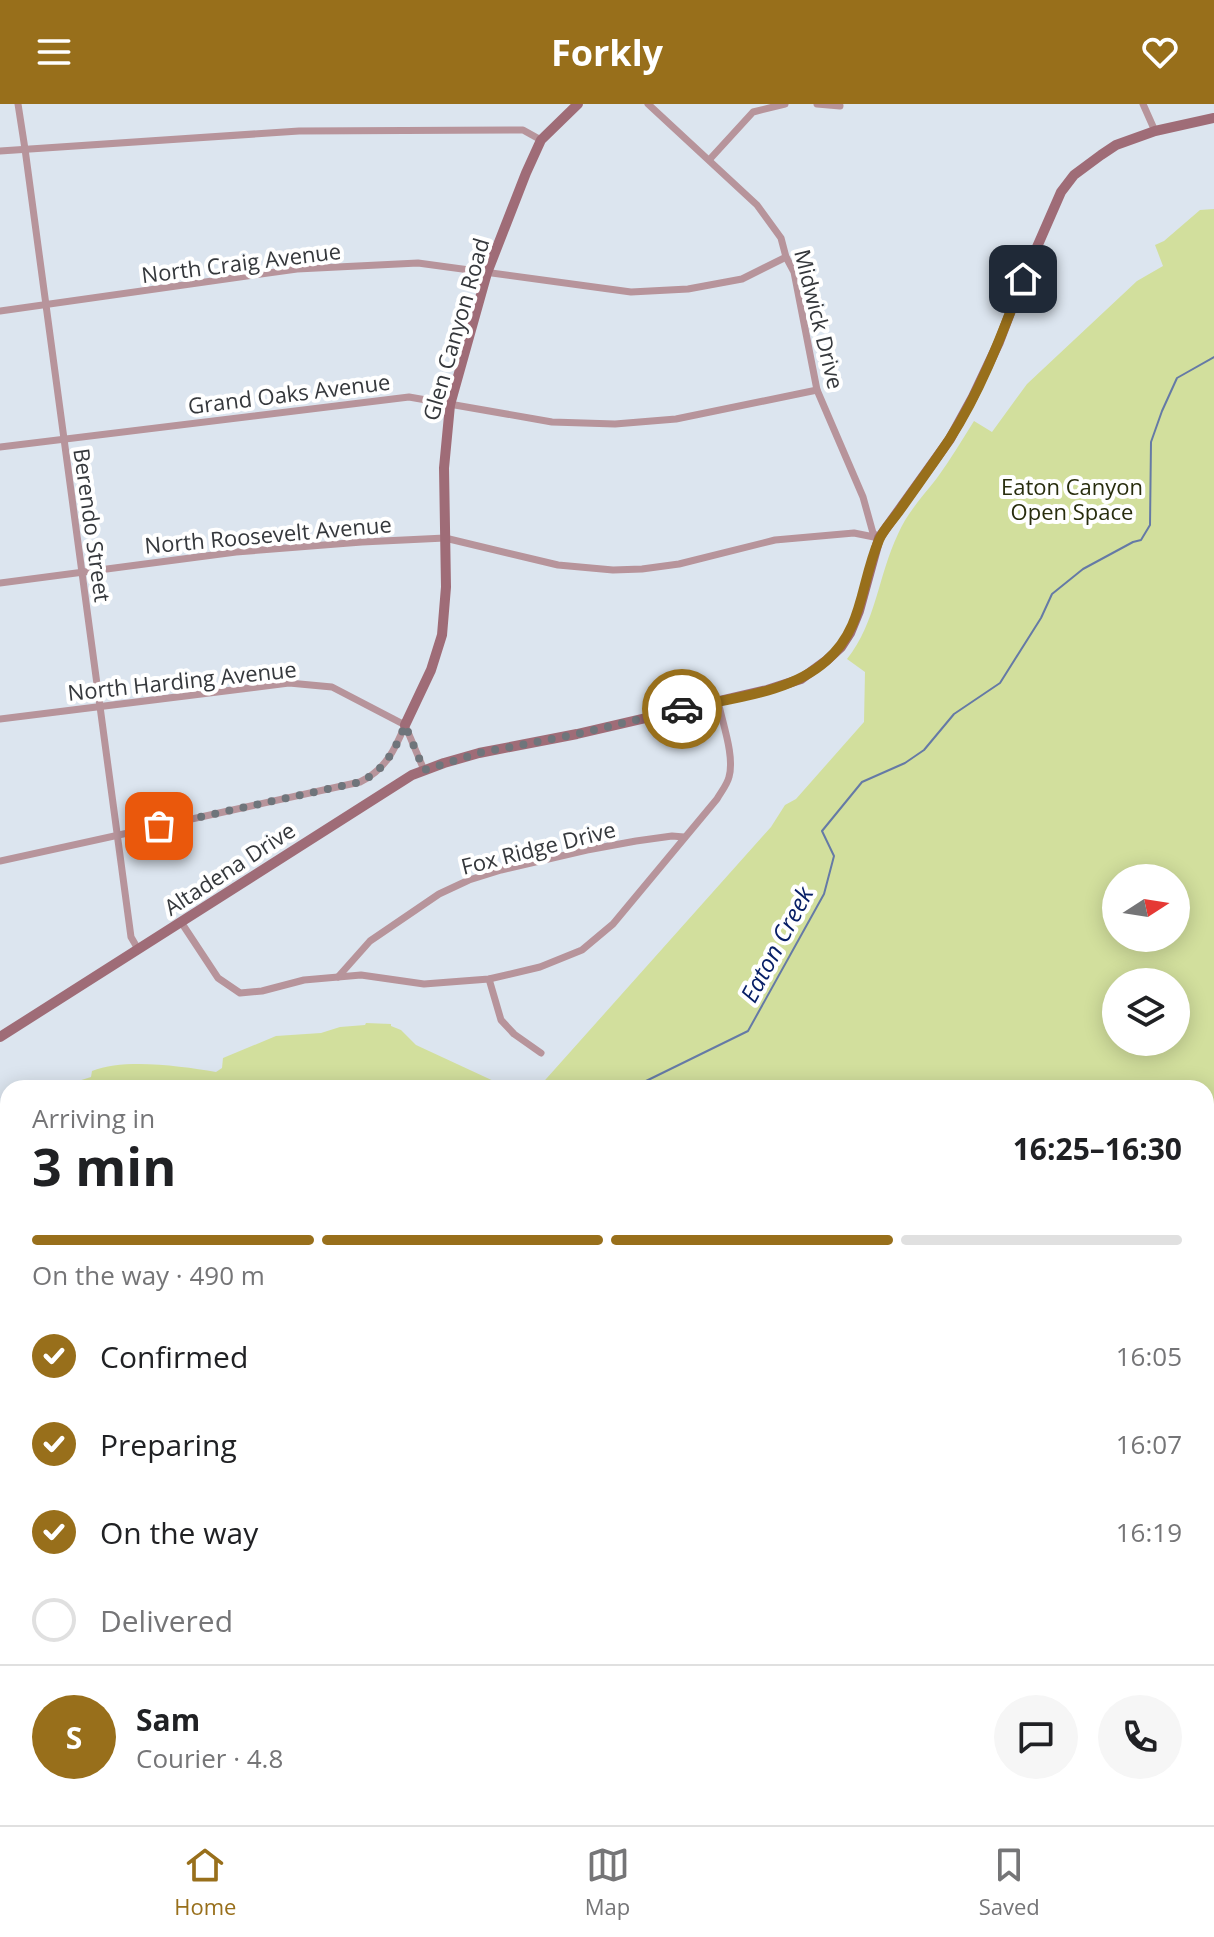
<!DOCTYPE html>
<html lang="en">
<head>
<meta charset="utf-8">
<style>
  :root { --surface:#fff; --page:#f6f6f6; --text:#202124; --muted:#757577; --line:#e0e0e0; --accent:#986f1b }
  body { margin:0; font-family:"Open Sans",sans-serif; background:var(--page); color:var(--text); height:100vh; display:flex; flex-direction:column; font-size:30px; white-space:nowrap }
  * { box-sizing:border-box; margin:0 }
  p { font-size:26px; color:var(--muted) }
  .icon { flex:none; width:44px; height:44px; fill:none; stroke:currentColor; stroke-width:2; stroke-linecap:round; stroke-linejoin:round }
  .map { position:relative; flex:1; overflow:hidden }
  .sheet { position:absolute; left:0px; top:976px; width:1214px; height:746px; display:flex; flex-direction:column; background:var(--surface); border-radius:24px 24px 0 0; box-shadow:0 4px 20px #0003 }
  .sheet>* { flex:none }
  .needle { width:52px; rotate:78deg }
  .controls { position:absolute; left:1102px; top:760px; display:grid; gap:16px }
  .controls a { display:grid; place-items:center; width:88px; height:88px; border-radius:50%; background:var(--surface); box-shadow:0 4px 20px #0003; font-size:40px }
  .pin { position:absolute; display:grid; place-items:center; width:68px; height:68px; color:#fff; margin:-34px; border-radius:16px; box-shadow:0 4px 12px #0006 }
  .courier { position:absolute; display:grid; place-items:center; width:80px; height:80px; margin:-40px; border:6px solid #986f1b; border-radius:50%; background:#fff; color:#222; box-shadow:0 2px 10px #0007 }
  .headline em { font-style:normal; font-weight:700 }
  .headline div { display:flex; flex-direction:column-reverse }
  .headline { display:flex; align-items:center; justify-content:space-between; height:136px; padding:0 32px }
  h1 { font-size:52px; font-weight:700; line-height:60px }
  .bar { display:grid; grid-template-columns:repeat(4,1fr); gap:12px 8px; align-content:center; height:96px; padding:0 32px }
  .bar i { height:10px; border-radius:6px; background:var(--line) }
  .bar .current { background:var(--accent) }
  .bar p { grid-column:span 4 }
  .line { display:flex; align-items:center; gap:20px; padding:0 32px; border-top:2px solid var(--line) }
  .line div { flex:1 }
  .round { display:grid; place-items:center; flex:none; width:84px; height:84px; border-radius:42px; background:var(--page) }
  ol { padding:0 32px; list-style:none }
  li { display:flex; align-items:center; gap:24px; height:88px }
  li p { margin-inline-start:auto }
  li .icon { padding:8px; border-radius:50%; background:var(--accent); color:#fff; stroke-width:4 }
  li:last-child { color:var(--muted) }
  li i { width:44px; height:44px; border:4px solid var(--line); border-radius:50% }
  header { display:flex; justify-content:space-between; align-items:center; height:104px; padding:0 32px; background:var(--accent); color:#fff; font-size:36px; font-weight:700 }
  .tab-bar { display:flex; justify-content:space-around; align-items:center; height:112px; border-top:2px solid var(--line); background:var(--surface); font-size:22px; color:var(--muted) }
  .tab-bar a { display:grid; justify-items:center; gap:4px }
  .tab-bar .current { color:var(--accent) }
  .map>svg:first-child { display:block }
  .green { fill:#d2df9d; fill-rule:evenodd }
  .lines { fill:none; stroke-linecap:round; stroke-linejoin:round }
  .stream { stroke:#657aa6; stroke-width:2 }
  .canal { stroke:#7a97d4; stroke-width:8 }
  .street { stroke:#b7949b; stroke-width:7 }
  .secondary { stroke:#9f6c77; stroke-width:10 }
  .done { stroke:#6f757b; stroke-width:8; stroke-dasharray:0 14.4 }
  .route { stroke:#986f1b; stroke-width:10 }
  .labels { text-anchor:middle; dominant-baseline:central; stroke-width:8; stroke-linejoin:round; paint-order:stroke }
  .street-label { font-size:22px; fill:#35383c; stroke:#fff }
  .park-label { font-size:22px; fill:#282d0d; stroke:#fff }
  .water-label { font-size:24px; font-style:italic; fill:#082067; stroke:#fff }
</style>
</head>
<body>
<header><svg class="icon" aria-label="menu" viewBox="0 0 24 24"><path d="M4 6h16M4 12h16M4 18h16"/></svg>Forkly<svg class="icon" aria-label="heart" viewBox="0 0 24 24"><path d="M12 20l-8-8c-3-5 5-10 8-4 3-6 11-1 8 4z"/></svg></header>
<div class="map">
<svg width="1214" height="1721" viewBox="0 0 1214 1721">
  <rect width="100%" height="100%" fill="#dce5ef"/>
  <g class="green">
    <path d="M1214,105V1721H739V1714H1206V984H538L771,723L785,701L796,695L864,618L865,568L847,555C876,519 878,472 898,430C907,409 923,392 937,374C950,356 962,336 974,317L992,328L1027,280L1137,177L1163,162L1155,141L1164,137L1200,106ZM1116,774H1176V834H1116ZM1116,878H1176V938H1116Z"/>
    <path d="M366,919L391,920V922L401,926L416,941L498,979L503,984H56L91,973L92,967C125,954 180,962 216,968L222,964L223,954L276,932L321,929L340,923L365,921Z"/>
    <polygon points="8,1005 8,1362 0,1364 0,1010"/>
  </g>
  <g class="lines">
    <g class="stream">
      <polyline points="643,984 646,977 748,927 824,790 834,752 822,727 862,678 905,659 924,646 954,610 1000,579 1041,514 1052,490 1083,465 1133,438 1141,436 1150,421 1151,338 1162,307 1177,274 1214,253"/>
      <polyline points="0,1343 8,1340"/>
      <polyline points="1206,1378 1214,1393"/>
    </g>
    <polyline class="canal" points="0,1500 8,1506"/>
    <g class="street">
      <polyline points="18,0 25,45 131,833 138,845"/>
      <polyline points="648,0 757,101 781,134 786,153 794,168 817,286 863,393 873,429 878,433"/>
      <polyline points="817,0 840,2"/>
      <polyline points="1143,0 1155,27"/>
      <polyline points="0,47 299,27 523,26 541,36"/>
      <polyline points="710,55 753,8 785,0"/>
      <polyline points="0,207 297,165 418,159 631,188 688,185 742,175 786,153"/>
      <polyline points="0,343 409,293 552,318 615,320 676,315 817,286"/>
      <polyline points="0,479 236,448 362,438 445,434 558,461 613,466 642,465 679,460 775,436 854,429 879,434"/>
      <polyline points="0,615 289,579 332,583 405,621 424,666"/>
      <path d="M0,757L360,678C385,666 395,646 405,621"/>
      <path d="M181,818L218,874L240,889L262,887L304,876L361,871L424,880L489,875L540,863L582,846L613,820L717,695C721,688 727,681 729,673C735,652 722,618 718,597"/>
      <polyline points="338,873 370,837 439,790 469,776 501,766 587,746 636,737 672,732 684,733"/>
      <polyline points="489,875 501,916 514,930 541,949"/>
      <polyline points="0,1398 8,1395"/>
      <polyline points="254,1714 270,1721"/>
      <polyline points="907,1714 913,1721"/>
      <polyline points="0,1716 29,1721"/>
      <polyline points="504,1721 506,1714"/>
      <polyline points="741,1721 745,1714"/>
    </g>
    <g class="secondary">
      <polyline points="405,621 431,566 442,531 446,483 444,364 450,301 487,169 526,69 541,36 578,0"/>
      <polyline points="0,933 412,671 444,659 479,649 577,630 767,586 801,575 827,556 841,543 850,529 859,507 879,434 950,335 973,293 999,238 1023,175 1061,88 1074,71 1101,51 1116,41 1155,27 1214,14"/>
    </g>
  </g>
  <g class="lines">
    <path class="done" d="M159,722L360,678C385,666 395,646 405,621L424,666L479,649L577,630L682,605"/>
    <path class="route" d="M682,605C729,594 789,590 826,557C864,524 860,480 879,436C883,426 893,416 900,406C916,383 933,360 949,336C981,287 1002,230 1023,175"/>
  </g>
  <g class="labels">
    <g class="street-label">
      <text transform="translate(241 158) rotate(-7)">North Craig Avenue</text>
      <text transform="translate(820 215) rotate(76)">Midwick Drive</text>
      <text transform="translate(455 225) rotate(-74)">Glen Canyon Road</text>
      <text transform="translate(289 289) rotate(-7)">Grand Oaks Avenue</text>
      <text transform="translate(93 421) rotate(82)">Berendo Street</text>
      <text transform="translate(268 430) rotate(-5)">North Roosevelt Avenue</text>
      <text transform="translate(182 576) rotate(-6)">North Harding Avenue</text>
      <text transform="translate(538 743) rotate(-14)">Fox Ridge Drive</text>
      <text transform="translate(229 764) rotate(-33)">Altadena Drive</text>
    </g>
    <g class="park-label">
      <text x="1072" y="382">Eaton Canyon<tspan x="1072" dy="25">Open Space</tspan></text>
    </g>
    <g class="water-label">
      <text transform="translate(776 840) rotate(-62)">Eaton Creek</text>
    </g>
  </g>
</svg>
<div class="controls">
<a><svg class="needle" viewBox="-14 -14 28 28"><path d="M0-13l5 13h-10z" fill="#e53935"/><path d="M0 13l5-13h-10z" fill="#757577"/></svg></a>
<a><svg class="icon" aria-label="layers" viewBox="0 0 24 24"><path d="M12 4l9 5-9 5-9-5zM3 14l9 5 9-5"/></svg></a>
</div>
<div class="pin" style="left:159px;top:722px;background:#ea580c"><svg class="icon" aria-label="bag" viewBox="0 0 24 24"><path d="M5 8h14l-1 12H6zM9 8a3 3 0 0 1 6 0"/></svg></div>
<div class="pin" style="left:1023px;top:175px;background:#1f2937"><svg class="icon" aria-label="home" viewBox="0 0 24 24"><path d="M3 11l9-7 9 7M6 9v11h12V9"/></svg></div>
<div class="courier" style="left:682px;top:605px"><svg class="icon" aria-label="car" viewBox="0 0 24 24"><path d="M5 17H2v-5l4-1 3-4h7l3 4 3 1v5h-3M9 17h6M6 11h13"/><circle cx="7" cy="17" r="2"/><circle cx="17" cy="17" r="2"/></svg></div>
<section class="sheet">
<div class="headline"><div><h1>3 min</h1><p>Arriving in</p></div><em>16:25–16:30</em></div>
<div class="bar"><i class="current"></i><i class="current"></i><i class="current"></i><i></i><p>On the way · 490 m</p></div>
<ol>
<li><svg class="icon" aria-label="check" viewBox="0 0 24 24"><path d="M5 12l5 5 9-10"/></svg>Confirmed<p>16:05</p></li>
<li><svg class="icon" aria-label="check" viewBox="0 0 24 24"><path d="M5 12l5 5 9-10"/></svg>Preparing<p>16:07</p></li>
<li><svg class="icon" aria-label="check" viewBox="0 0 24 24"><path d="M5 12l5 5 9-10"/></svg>On the way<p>16:19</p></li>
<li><i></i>Delivered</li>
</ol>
<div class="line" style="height:144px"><b class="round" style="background:var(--accent);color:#fff">S</b><div><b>Sam</b><p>Courier · 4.8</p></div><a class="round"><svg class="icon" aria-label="chat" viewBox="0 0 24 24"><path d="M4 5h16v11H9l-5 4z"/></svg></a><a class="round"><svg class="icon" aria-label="phone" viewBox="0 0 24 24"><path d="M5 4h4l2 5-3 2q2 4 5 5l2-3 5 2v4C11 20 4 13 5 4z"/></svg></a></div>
</section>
</div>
<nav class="tab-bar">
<a class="current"><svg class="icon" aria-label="home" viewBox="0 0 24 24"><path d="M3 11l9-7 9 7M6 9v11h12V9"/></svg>Home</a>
<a><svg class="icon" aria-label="map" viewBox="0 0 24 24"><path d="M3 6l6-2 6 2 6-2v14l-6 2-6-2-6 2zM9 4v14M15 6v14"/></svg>Map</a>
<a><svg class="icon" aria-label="saved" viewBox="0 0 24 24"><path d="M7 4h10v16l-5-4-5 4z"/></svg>Saved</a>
</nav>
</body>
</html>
